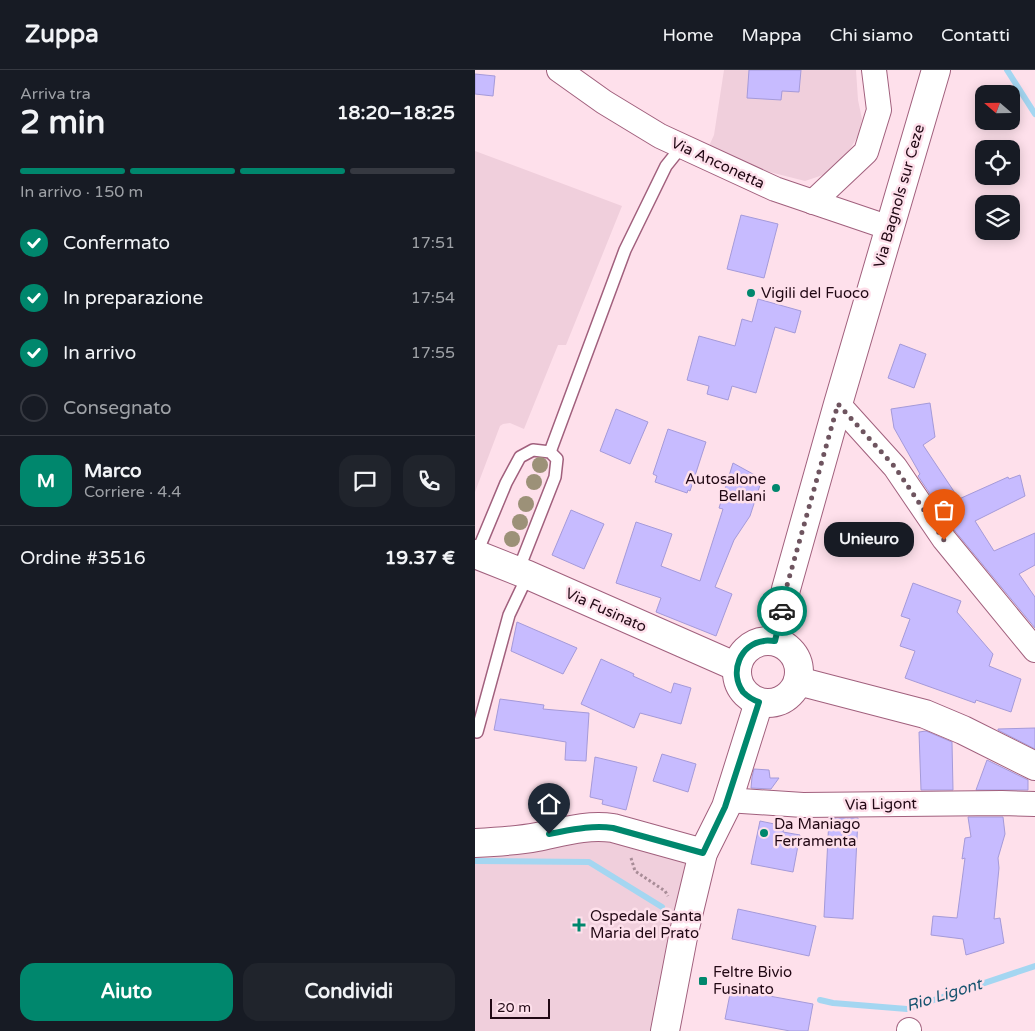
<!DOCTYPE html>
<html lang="it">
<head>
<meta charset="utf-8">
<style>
  :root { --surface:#171b24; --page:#20242c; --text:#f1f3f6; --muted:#9ea1a6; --line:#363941; --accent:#00876d }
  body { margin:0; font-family:"Varela Round",sans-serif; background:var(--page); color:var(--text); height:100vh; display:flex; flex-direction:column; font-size:19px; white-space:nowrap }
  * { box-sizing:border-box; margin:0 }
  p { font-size:16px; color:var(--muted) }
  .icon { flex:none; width:28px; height:28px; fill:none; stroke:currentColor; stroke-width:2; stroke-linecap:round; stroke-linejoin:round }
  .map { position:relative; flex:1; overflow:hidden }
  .panel { display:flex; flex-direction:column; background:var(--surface); width:475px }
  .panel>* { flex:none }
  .needle { width:32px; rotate:290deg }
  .fabs { position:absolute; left:500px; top:15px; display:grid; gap:10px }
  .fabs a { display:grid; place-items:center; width:45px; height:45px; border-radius:10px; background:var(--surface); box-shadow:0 2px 12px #0003; font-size:25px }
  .scale { position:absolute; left:15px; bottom:12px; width:60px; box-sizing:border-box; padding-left:5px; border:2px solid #210814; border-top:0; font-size:14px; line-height:18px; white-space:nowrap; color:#210814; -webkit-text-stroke:4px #fee0eb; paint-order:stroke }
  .pin { position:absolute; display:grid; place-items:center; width:42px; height:42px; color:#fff; margin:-51px -21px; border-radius:50% 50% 50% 0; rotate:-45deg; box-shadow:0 0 5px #0007 }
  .pin .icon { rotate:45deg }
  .courier { position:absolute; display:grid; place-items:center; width:50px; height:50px; margin:-25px; border:4px solid #00876d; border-radius:50%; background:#fff; color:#222; box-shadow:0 1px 6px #0007 }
  .bubble { position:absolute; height:35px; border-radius:15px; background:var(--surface); box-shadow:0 2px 12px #0003; font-size:16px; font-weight:700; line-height:35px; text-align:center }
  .summary em { font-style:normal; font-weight:700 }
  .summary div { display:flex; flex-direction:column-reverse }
  .summary { display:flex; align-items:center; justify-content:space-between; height:85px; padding:0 20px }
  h1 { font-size:32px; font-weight:700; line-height:38px }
  .bar { display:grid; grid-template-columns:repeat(4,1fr); gap:8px 5px; align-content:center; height:60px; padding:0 20px }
  .bar i { height:6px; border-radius:4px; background:var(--line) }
  .bar .active { background:var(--accent) }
  .bar p { grid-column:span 4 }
  .line { display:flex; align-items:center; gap:12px; padding:0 20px; border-top:1px solid var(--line) }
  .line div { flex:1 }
  .round { display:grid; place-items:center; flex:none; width:52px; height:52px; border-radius:15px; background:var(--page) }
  ol { padding:0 20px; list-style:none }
  li { display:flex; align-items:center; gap:15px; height:55px }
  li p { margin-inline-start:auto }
  li .icon { padding:5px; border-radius:50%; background:var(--accent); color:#fff; stroke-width:4 }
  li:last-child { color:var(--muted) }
  li i { width:28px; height:28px; border:2px solid var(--line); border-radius:50% }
  .primary-button { display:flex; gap:10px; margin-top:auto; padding:10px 20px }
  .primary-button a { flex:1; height:58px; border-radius:15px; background:var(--accent); color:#fff; font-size:20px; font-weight:700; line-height:58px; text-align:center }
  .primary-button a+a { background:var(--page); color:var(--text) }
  header { display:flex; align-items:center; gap:30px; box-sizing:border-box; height:70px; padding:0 25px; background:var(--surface); border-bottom:1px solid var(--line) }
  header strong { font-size:24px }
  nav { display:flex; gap:28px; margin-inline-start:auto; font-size:18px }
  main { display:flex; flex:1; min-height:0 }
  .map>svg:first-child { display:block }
  .built { fill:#f0cfdc }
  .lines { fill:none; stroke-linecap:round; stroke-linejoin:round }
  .stream { stroke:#a4d6f1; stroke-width:6 }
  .building { fill:#c7bbff; stroke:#a59ad9 }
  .service-casing { stroke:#a1607d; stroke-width:14 }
  .minor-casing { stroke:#a1607d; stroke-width:26 }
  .tertiary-casing { stroke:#a1607d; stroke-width:30 }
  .secondary-casing { stroke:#a1607d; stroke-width:30 }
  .primary-casing { stroke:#a1607d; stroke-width:30 }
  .path { stroke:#a88c97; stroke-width:3; stroke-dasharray:2.5 2.5; stroke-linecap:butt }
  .service { stroke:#fff; stroke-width:11 }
  .minor { stroke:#fff; stroke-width:24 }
  .tertiary { stroke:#fff; stroke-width:28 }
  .secondary { stroke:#fff; stroke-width:28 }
  .primary { stroke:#fff; stroke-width:28 }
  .tree { fill:#9c9178 }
  .done { stroke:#6e545f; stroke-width:5; stroke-dasharray:0 9 }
  .route { stroke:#00876d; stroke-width:6 }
  .poi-dot { fill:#00876d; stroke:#fee0eb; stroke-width:2 }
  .labels { text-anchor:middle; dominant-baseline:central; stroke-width:5; stroke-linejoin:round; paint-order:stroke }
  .street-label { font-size:15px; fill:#210814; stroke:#fee0eb }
  .poi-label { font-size:15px; fill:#210814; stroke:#fee0eb; text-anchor:start }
  .water-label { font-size:16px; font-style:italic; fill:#16536f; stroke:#fee0eb }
</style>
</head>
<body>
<header>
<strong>Zuppa</strong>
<nav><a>Home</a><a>Mappa</a><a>Chi siamo</a><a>Contatti</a></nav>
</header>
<main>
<section class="panel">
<div class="summary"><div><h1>2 min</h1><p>Arriva tra</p></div><em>18:20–18:25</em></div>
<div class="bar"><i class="active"></i><i class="active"></i><i class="active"></i><i></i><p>In arrivo · 150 m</p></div>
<ol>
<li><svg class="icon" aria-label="check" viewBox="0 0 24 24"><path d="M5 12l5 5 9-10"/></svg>Confermato<p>17:51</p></li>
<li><svg class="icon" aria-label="check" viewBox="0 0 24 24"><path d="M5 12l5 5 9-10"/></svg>In preparazione<p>17:54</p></li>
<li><svg class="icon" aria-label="check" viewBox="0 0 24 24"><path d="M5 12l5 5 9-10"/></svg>In arrivo<p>17:55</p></li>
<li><i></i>Consegnato</li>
</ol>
<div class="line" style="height:90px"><b class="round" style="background:var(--accent);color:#fff">M</b><div><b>Marco</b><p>Corriere · 4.4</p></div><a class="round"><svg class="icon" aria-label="chat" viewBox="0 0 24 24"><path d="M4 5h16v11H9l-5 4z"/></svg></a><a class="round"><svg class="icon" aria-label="phone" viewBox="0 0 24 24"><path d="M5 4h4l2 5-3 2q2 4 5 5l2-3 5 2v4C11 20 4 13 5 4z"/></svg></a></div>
<div class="line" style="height:65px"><div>Ordine #3516</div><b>19.37 €</b></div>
<div class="primary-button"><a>Aiuto</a><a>Condividi</a></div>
</section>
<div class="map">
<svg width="560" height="961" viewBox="0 0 560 961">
  <rect width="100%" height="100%" fill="#fee0eb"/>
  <g class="built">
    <polygon points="249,0 381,0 383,30 387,49 383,66 370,87 354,103 330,111 287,100 234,76 239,65"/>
    <polygon points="0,81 147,136 91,275 83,275 49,359 35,353 28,354 25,356 0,422"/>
    <polygon points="117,768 144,769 210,791 214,800 188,961 0,961 0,783"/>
  </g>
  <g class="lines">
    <g class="stream">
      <polyline points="532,0 560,44"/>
      <polyline points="0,791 114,792 187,837"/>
      <polyline points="345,930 358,933 432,939 560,896"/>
    </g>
  </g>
  <g class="building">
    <polygon points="274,0 326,0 324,22 307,21 306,30 272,28"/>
    <polygon points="0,4 20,6 18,26 0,24"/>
    <polygon points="266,145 303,154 289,208 252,199"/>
    <polygon points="283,229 326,241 320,263 300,257 281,323 257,316 253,330 232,324 234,316 212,310 224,266 260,276 267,249 277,252"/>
    <polygon points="425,274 451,284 439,318 413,308"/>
    <polygon points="455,333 460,367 448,375 484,429 533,407 534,409 545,405 550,426 500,451 519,481 560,463 560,495 544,504 560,527 560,558 480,461 443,406 445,404 419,358 416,339"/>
    <polygon points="141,339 173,352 155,394 125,381"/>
    <polygon points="193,359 231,372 215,421 213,420 212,423 180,412 182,406 178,404"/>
    <polygon points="258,393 287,409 275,446 259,470 240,517 257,524 241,566 181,542 186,528 141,513 161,452 197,464 186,496 225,511 248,439 244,438"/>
    <polygon points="96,440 129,454 109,499 77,485"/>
    <polygon points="438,513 486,531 482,542 518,584 514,596 546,609 536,642 501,630 500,633 430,608 440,581 425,576 435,549 426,546"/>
    <polygon points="42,552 102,578 88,604 36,581"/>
    <polygon points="126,589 159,604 158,606 196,623 199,613 216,618 206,654 165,643 159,658 106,634"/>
    <polygon points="25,629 69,635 68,639 114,643 111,691 90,690 91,672 19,660"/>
    <polygon points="560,658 560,679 523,660 523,659"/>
    <polygon points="451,661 477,672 478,720 446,720 444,662"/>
    <polygon points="187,684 221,694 213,722 178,711"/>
    <polygon points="120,687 162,697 151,740 127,734 128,730 115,727"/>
    <polygon points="512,690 553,710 553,720 501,720"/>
    <polygon points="279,699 294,700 295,708 304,708 296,719 276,718 277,707"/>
    <polygon points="493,747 528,747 530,764 523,788 524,798 519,849 525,848 529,873 491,885 488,869 456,865 458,846 482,848 490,788 487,789 490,768 496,767"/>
    <polygon points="354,748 383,748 378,849 349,847"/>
    <polygon points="285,751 309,756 308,762 325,765 318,802 276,794"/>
    <polygon points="263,839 341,856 334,886 257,869"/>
    <polygon points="256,919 338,934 333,961 315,961 250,949"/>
  </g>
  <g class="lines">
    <defs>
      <g id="service">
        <polyline points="75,382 150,180 191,96 207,76"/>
        <polyline points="1,485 31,413 45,387 58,380 75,382 82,389 80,407 43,501"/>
        <polyline points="2,662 34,545 53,505"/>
      </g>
      <g id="minor">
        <polyline points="84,0 129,32 185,66 300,119 415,158"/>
        <polyline points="338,132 391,82 404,40 399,0"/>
        <polyline points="363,334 420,397 469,469 560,580"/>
        <polyline points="252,730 328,735 527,733 560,734"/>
        <polyline points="434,960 434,961"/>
      </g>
      <g id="tertiary">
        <polyline points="323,611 450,644 488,660 560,696"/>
        <path d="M0,773C21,772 41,771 62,767C87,762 112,754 138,758L228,783"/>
      </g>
      <polyline id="secondary" points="0,484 53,505 262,597"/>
      <g id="primary">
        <circle cx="293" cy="602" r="31"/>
        <polyline points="300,571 311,519 363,334 461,0"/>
        <polyline points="190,961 209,862 228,783 251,737 284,632"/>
      </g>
    </defs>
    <use href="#service" class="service-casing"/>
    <use href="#minor" class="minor-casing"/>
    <use href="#tertiary" class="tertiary-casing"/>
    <use href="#secondary" class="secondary-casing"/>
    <use href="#primary" class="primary-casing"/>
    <polyline class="path" points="156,788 160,801 190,821 193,826"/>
    <use href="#service" class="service"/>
    <use href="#minor" class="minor"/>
    <use href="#tertiary" class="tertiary"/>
    <use href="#secondary" class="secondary"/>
    <use href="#primary" class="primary"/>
  </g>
  <g class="tree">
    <circle cx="65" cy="395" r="8"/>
    <circle cx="59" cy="412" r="8"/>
    <circle cx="51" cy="434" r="8"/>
    <circle cx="45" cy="452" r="8"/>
    <circle cx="37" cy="469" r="8"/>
  </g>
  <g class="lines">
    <polyline class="done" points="307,541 311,519 363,334 420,397 469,470"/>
    <path class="route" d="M74,764C96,760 116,755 138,758L228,783L250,737L284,632C278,630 273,627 268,622C254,602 265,574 289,571C292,570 297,571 300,571L307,541"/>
  </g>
  <g class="poi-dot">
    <circle cx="276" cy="223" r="5"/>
    <circle cx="301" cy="418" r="5"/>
    <circle cx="289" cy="763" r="5"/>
    <path d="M101.5 847.5h5v5h5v5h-5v5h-5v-5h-5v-5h5z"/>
    <rect x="223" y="906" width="10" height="10" rx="2.5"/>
  </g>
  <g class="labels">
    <g class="street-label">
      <text transform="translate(243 93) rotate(25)">Via Anconetta</text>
      <text transform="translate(424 126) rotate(-74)">Via Bagnols sur Ceze</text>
      <text transform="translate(131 540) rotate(24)">Via Fusinato</text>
      <text transform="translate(406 734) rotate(-1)">Via Ligont</text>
    </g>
    <g class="poi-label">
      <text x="286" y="223">Vigili del Fuoco</text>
      <text x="291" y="409" text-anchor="end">Autosalone<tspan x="291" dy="17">Bellani</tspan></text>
      <text x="299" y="754">Da Maniago<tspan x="299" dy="17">Ferramenta</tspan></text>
      <text x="115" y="846">Ospedale Santa<tspan x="115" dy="17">Maria del Prato</tspan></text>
      <text x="238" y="902">Feltre Bivio<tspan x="238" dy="17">Fusinato</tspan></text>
    </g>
    <g class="water-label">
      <text transform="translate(469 925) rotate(-17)">Rio Ligont</text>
    </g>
  </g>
</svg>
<div class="fabs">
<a><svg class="needle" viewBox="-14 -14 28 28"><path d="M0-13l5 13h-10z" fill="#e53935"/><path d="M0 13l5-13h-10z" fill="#9ea1a6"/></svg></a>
<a><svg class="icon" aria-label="locate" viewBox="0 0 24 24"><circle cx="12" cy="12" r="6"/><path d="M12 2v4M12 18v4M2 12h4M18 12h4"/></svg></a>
<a><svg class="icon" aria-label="layers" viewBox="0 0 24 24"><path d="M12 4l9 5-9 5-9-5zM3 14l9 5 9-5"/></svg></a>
</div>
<div class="scale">20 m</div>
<div class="pin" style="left:469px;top:470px;background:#ea580c"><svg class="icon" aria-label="bag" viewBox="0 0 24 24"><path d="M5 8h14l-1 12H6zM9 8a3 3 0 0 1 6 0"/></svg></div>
<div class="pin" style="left:74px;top:764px;background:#1f2937"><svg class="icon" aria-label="home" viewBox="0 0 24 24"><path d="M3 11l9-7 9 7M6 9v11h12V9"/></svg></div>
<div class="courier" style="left:307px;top:541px"><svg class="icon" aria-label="car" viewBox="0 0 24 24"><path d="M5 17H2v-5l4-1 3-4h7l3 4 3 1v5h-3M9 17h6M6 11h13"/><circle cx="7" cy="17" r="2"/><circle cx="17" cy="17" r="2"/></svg></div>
<div class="bubble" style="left:349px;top:452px;width:90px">Unieuro</div>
</div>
</main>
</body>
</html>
